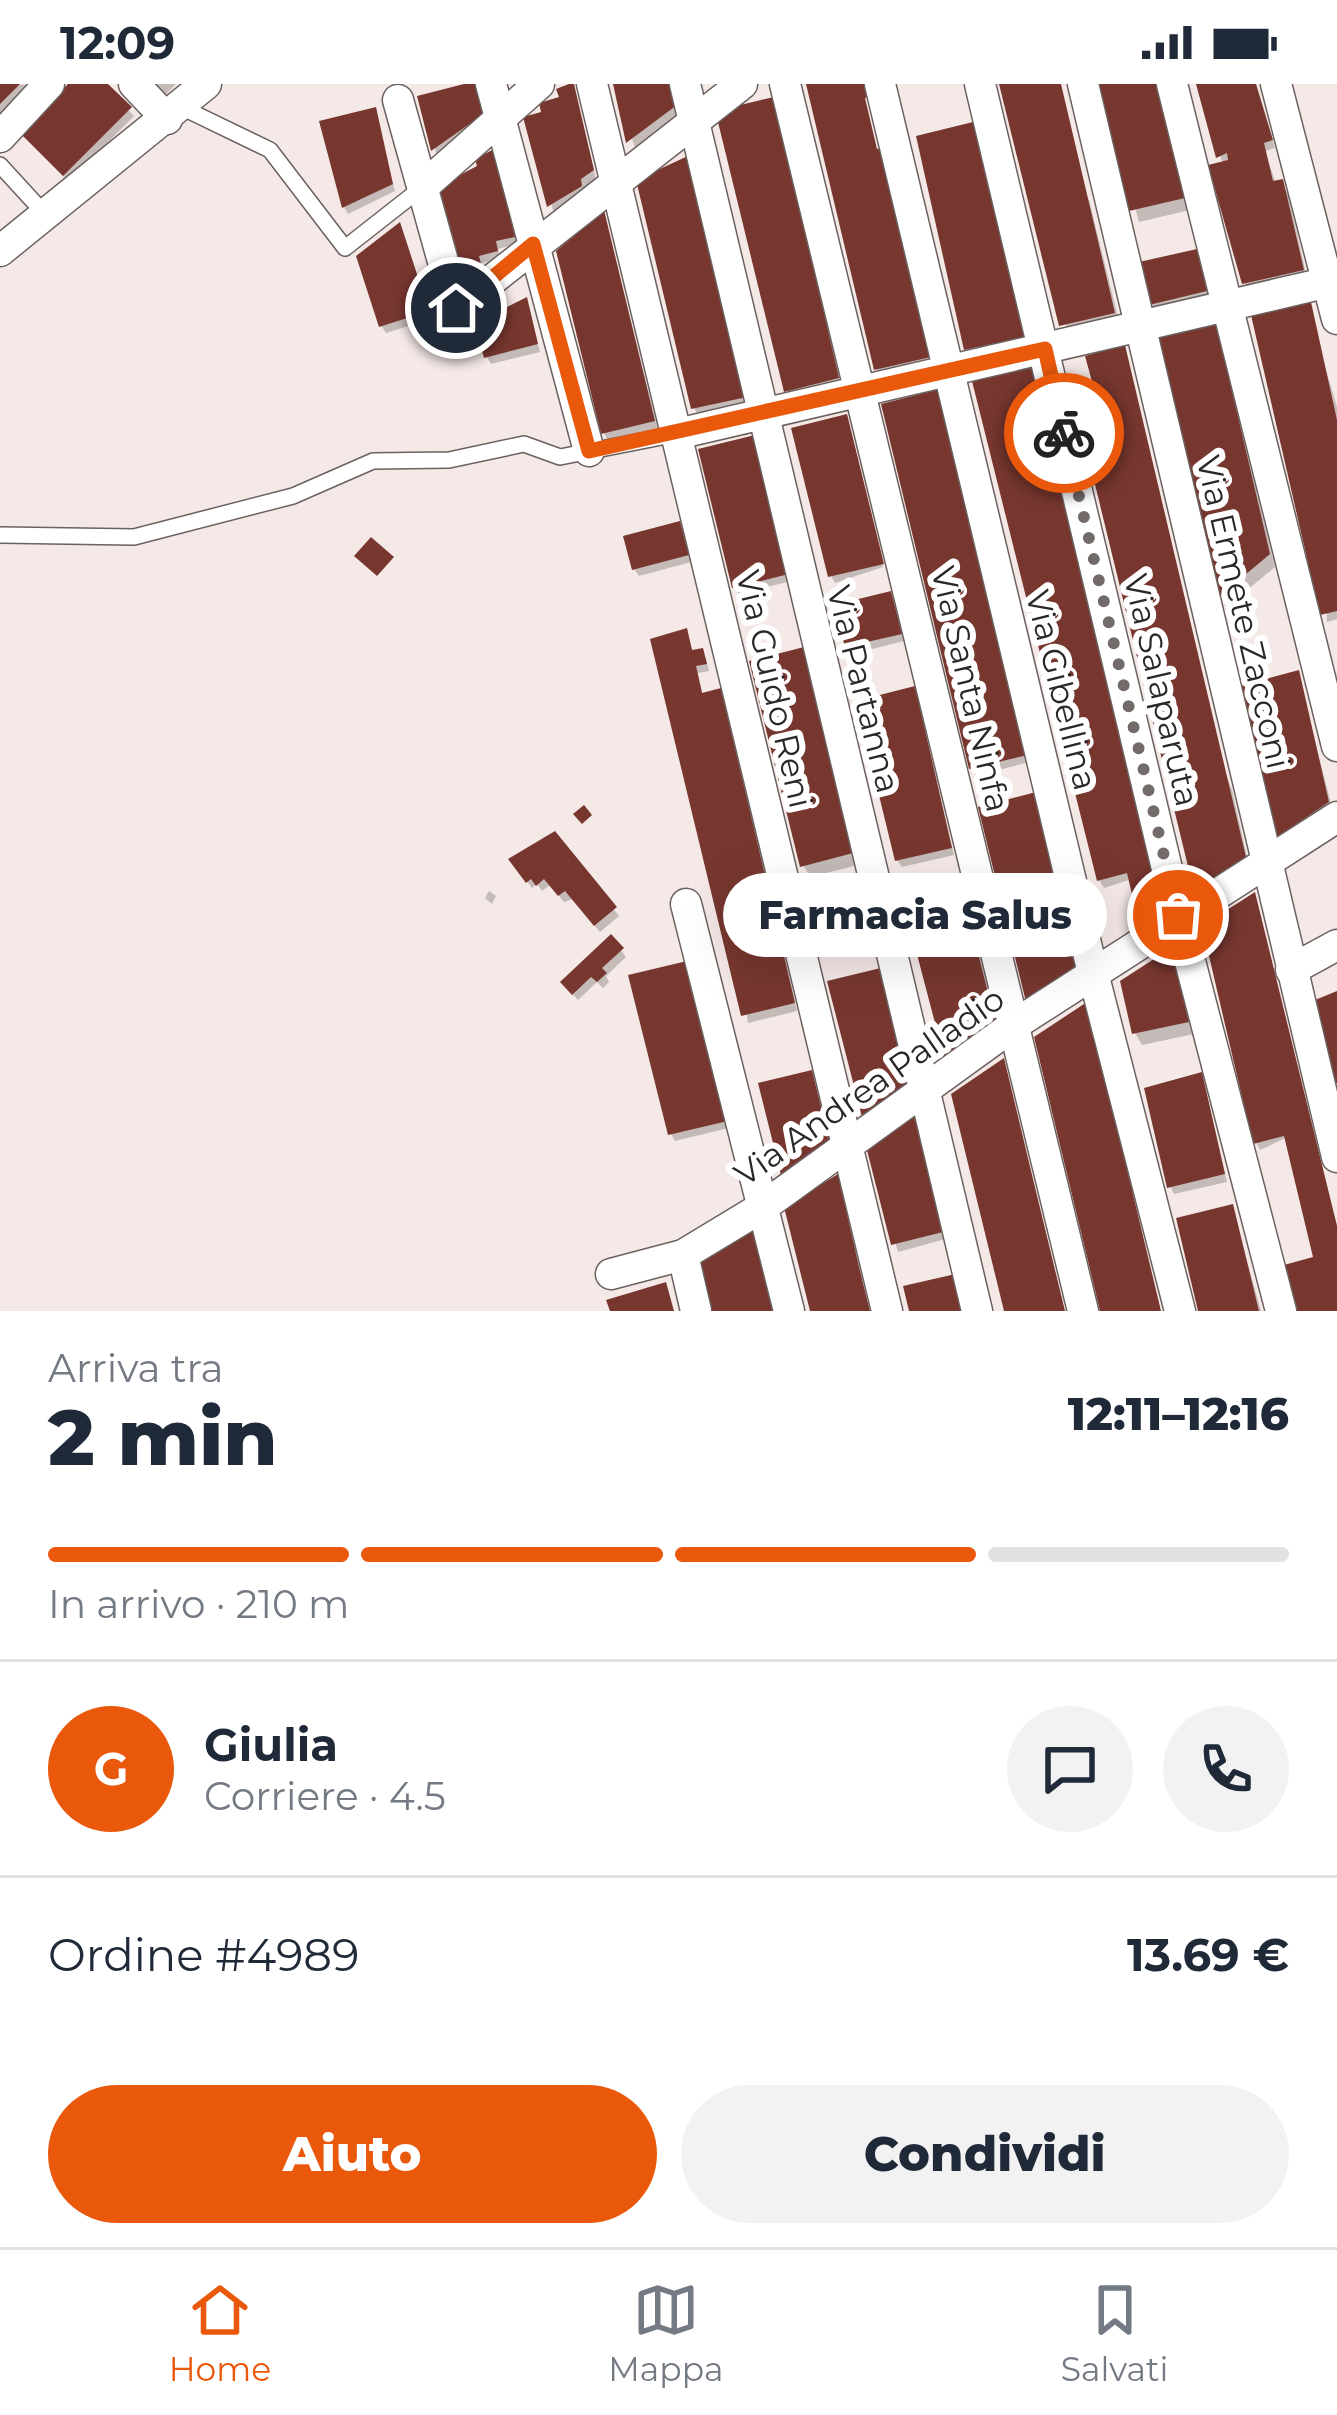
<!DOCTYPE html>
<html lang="it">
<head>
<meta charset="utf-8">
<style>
  :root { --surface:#fff; --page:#f2f2f3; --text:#1f2937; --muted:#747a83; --line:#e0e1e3; --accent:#ea580c }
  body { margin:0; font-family:Montserrat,sans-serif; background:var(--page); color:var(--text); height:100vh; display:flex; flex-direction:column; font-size:45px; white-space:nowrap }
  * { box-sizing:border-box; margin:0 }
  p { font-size:39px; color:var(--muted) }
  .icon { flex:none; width:66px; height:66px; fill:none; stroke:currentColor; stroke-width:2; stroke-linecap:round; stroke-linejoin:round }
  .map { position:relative; height:1227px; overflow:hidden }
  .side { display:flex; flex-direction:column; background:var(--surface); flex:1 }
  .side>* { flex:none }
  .pin { position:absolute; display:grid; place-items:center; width:102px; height:102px; color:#fff; margin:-51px; border:6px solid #fff; border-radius:50%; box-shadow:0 3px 12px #0007 }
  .courier { position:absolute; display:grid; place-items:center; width:120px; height:120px; margin:-60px; border:9px solid #ea580c; border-radius:50%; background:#fff; color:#222; box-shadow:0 3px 15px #0007 }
  .bubble { position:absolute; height:84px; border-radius:42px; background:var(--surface); box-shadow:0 12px 48px #0002; font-size:39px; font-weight:800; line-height:84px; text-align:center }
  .head em { font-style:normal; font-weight:800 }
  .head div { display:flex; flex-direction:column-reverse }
  .head { display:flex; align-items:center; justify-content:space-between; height:204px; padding:0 48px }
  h1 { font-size:78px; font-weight:800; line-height:90px }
  .bar { display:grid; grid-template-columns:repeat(4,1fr); gap:18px 12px; align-content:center; height:144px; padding:0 48px }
  .bar i { height:15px; border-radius:9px; background:var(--line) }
  .bar .on { background:var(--accent) }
  .bar p { grid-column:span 4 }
  .line { display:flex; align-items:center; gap:30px; padding:0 48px; border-top:3px solid var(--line) }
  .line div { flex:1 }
  .round { display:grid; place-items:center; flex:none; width:126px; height:126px; border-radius:63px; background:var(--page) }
  .primary-button { display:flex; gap:24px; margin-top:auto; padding:24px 48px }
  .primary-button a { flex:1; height:138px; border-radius:72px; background:var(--accent); color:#fff; font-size:48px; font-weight:800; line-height:138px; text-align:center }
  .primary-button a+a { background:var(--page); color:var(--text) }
  .status { display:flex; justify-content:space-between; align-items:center; height:84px; padding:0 60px; background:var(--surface); direction:ltr }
  .status svg { height:33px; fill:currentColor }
  .tabs { display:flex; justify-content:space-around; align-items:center; height:168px; border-top:3px solid var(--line); background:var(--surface); font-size:33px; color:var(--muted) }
  .tabs a { display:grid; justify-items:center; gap:6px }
  .tabs .on { color:var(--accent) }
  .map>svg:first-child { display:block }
  .shadow { fill:#0003 }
  .building { fill:#77372f }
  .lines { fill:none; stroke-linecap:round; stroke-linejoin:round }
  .lane-casing { stroke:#6b615f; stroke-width:18 }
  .street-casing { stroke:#6b615f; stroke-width:33 }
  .lane { stroke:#fff; stroke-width:15 }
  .street { stroke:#fff; stroke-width:30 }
  .done { stroke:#726b6a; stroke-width:12; stroke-dasharray:0 21.6 }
  .route { stroke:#ea580c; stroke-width:15 }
  .labels { text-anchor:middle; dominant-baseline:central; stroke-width:12; stroke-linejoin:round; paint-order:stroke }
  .street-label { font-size:33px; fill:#2c2727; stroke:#fff }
</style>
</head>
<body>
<div class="status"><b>12:09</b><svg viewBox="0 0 49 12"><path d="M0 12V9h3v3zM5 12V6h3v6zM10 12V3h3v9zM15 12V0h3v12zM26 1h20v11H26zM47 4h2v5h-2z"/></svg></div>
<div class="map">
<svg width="1337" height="1227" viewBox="0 0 1337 1227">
  <rect width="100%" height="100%" fill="#f5e9e7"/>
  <g class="shadow">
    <polygon points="0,0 38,1 0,38"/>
    <polygon points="72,0 104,0 134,32 69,98 23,50"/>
    <polygon points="150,0 176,0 163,13"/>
    <polygon points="476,0 487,38 437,72 421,14"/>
    <polygon points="616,0 674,0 682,34 636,68"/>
    <polygon points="809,0 867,0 870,13 862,16 933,280 881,292 877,285"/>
    <polygon points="1101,0 1160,0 1190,126 1139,138"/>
    <polygon points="1199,0 1256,0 1275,64 1265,67 1276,100 1281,98 1288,110 1308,198 1252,211 1245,199 1223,81"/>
    <polygon points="573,2 596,95 583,104 584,110 554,129 526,35 544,30"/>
    <polygon points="374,26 395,107 348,130 344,123"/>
    <polygon points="972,42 1026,260 971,272 967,265"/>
    <polygon points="689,75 749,320 698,331 694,324"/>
    <polygon points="496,76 517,160 498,165 500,175 481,179 483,188 468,192 464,184"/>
    <polygon points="792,92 844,306 794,319 787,307"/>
    <polygon points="1089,116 1120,241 1069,253 1034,129"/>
    <polygon points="604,131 659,349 610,361 604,349"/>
    <polygon points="403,149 431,235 386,249 381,241"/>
    <polygon points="1196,168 1209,215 1156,227 1152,220"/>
    <polygon points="529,224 540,268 491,280 487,273"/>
    <polygon points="1218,249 1275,483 1229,521 1160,255"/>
    <polygon points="1319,263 1337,323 1337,535 1327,538"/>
    <polygon points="1077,312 1232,706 1250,786 1197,806"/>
    <polygon points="846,333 883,483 835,499 831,492"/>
    <polygon points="754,354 791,497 739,510 734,503"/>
    <polygon points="679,441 691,478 639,492 634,485"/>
    <polygon points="973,450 1029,678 976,692 972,684"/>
    <polygon points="1087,503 1129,796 1104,804 1099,796"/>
    <polygon points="894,518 904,557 852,570 847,562"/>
    <polygon points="689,555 693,569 706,574 709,587 698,589 703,612 738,663 797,927 748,939"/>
    <polygon points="753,579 862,780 810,793 803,781"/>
    <polygon points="1297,589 1334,731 1286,763 1244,604"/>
    <polygon points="917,612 954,771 902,783 897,776"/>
    <polygon points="554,750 619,832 600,848 573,815 564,818 550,801 542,807 537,800 532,804 516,783"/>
    <polygon points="489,807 496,812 492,820 485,814"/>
    <polygon points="864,815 871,848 814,859 810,851"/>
    <polygon points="965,826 972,838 999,952"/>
    <polygon points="1260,833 1337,1142 1337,1227 1299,1227 1317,1175 1288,1053 1260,1066 1256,1058"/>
    <polygon points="621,866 626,873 606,892 609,898 603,904 597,898 578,916 568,905"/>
    <polygon points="1170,868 1194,950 1142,961 1135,949"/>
    <polygon points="685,880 729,1044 675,1057 671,1050"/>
    <polygon points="811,989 835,1071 783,1090 761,1002"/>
    <polygon points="1204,999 1227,1098 1174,1110 1170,1102"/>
    <polygon points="870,1067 949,1154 898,1168"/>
    <polygon points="837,1094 864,1195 859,1196 869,1223 863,1227 813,1227"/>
    <polygon points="1238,1145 1261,1227 1201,1227"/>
  </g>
  <g class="building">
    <polygon points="0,0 20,0 0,20"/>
    <polygon points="68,0 108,0 132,23 63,92 20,49"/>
    <polygon points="464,0 478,0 485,29 431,67 417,12"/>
    <polygon points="569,0 574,0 594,86 581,95 582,102 547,123 523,33 541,28 539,19 559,13 556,5"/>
    <polygon points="613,0 672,0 677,21 626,59"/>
    <polygon points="806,0 868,0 871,10 865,14 877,65 886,63 931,273 874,286"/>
    <polygon points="999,0 1061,0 1115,229 1059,242"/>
    <polygon points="1098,0 1158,0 1185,114 1129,127"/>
    <polygon points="1196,0 1256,0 1273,56 1264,59 1273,97 1283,95 1304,186 1242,200 1208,81 1228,76 1227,69 1216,74"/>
    <polygon points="774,13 839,294 784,308 717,34 736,22"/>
    <polygon points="376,23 393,100 342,124 319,37"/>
    <polygon points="973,38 1024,253 964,266 916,52"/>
    <polygon points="494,65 515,153 496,157 498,167 479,172 481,180 461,185 439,102 477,82 475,75"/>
    <polygon points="690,71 747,313 691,325 636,96"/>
    <polygon points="604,126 655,337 601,350 556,167"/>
    <polygon points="400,138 429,227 379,243 356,172"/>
    <polygon points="1197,165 1207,207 1149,221 1139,178"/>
    <polygon points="527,213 538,260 484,274 475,239"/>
    <polygon points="1311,218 1337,336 1337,527 1320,531 1251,231"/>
    <polygon points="1216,238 1270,470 1220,512 1156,252"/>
    <polygon points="1125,261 1246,773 1194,807 1073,310 1094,305 1085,272"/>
    <polygon points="1032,283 1164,830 1140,845 1127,789 1097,797 972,297"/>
    <polygon points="940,305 1027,671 969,685 881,320"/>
    <polygon points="847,330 884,480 828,493 791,344"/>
    <polygon points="755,351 789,490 732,504 698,365"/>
    <polygon points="680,437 689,471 632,486 623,452"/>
    <polygon points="371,453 394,473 377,492 354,472"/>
    <polygon points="891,507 902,550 845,563 834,521"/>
    <polygon points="687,544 692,566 703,564 707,580 696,582 702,609 721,604 795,919 741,932 650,555"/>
    <polygon points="808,562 857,768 800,783 749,577"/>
    <polygon points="1299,586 1329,718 1277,753 1240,602"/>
    <polygon points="915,602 952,764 895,777 856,617"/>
    <polygon points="1036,708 1079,887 1027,922 978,723"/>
    <polygon points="584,721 592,731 582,740 573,730"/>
    <polygon points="555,747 617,823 594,842 565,807 558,812 544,795 536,802 531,795 526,799 508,775"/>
    <polygon points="862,804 869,840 807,852 800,816"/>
    <polygon points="1255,808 1337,1142 1337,1227 1296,1227 1284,1181 1313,1173 1284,1052 1253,1060 1202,842"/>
    <polygon points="966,822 997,944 945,977 908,836"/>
    <polygon points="611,850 624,864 602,884 607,889 597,898 591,893 572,911 560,898"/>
    <polygon points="1171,864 1189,938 1132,950 1120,897"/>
    <polygon points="687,877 728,1037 668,1051 628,891"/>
    <polygon points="885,883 913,999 862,1033 827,897"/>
    <polygon points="1337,907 1337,999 1335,999 1315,916"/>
    <polygon points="1087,918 1161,1227 1100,1227 1034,953"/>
    <polygon points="1004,974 1033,1095 1065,1227 1004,1227 951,1010"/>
    <polygon points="812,986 830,1059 781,1091 758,999"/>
    <polygon points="1202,988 1225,1090 1167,1104 1144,1004"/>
    <polygon points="920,1029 947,1147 891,1161 867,1066"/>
    <polygon points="838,1090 859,1183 870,1227 810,1227 784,1123"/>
    <polygon points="1233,1120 1259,1227 1198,1227 1176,1134"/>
    <polygon points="752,1144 773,1227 711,1227 697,1175"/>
    <polygon points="960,1189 970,1227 909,1227 903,1202"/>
    <polygon points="666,1198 674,1227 610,1227 606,1216"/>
  </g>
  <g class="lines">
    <defs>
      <g id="lane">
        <polyline points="181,23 270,66 345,164 424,102"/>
        <polyline points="0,81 44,129"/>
        <polyline points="0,451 134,453 293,412 373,377 449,376 524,360 560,373 677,350"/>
      </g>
      <g id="street">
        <polyline points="134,0 167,35"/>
        <polyline points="491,0 589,367"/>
        <polyline points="592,0 887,1227"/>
        <polyline points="685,0 977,1227"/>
        <polyline points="785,0 1083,1227"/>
        <polyline points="880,0 1093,889 1180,1227"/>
        <polyline points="980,0 1178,831 1281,1227"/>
        <polyline points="1083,0 1337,1073"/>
        <polyline points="1172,0 1337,662"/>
        <polyline points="1276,0 1337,235"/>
        <polyline points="398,16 456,224 742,0"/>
        <polyline points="0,53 49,0"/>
        <polyline points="424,102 539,0"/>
        <polyline points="0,167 206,0"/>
        <polyline points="677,350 1329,198"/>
        <polyline points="686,820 789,1227"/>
        <polyline points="1291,886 1337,861"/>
        <polyline points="683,1171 696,1227"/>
        <polyline points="611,1190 683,1171 764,1122 1014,941 1337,733"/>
      </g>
    </defs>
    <use href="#lane" class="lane-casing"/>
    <use href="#street" class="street-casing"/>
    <use href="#lane" class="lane"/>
    <use href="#street" class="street"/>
  </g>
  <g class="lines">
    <polyline class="done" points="1064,349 1178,831"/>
    <polyline class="route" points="456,224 533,160 589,367 1045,265 1064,349"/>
  </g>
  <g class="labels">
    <g class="street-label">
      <text transform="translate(1244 528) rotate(77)">Via Ermete Zacconi</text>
      <text transform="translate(775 605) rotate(77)">Via Guido Reni</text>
      <text transform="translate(864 605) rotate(76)">Via Partanna</text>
      <text transform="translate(971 605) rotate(77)">Via Santa Ninfa</text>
      <text transform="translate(1062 606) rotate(76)">Via Gibellina</text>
      <text transform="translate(1162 606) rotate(77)">Via Salaparuta</text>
      <text transform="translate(869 1002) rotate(-35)">Via Andrea Palladio</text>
    </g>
  </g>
</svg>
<div class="pin" style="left:1178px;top:831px;background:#ea580c"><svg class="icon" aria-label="bag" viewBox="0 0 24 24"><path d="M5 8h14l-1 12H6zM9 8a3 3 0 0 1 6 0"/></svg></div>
<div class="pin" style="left:456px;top:224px;background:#1f2937"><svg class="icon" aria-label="home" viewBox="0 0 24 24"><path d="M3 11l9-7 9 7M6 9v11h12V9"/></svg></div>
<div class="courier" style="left:1064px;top:349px"><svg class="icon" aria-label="bike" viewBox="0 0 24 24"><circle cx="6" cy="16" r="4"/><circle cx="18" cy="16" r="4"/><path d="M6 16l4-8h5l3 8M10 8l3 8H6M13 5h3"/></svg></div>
<div class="bubble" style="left:723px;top:789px;width:384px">Farmacia Salus</div>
</div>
<section class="side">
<div class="head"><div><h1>2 min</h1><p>Arriva tra</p></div><em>12:11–12:16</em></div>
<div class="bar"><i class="on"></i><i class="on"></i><i class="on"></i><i></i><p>In arrivo · 210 m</p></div>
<div class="line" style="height:216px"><b class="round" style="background:var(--accent);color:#fff">G</b><div><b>Giulia</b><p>Corriere · 4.5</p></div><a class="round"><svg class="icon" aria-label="chat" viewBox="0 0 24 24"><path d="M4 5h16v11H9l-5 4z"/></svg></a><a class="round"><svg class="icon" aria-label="phone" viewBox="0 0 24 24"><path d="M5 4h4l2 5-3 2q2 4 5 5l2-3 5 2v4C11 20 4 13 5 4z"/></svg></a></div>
<div class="line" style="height:156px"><div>Ordine #4989</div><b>13.69 €</b></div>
<div class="primary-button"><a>Aiuto</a><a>Condividi</a></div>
</section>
<nav class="tabs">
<a class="on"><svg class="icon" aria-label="home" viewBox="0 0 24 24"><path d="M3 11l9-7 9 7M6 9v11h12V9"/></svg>Home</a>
<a><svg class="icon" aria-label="map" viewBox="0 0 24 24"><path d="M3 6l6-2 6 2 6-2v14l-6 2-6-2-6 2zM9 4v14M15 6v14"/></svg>Mappa</a>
<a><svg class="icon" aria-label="saved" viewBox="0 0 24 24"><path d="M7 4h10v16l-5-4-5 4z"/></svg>Salvati</a>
</nav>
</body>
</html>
